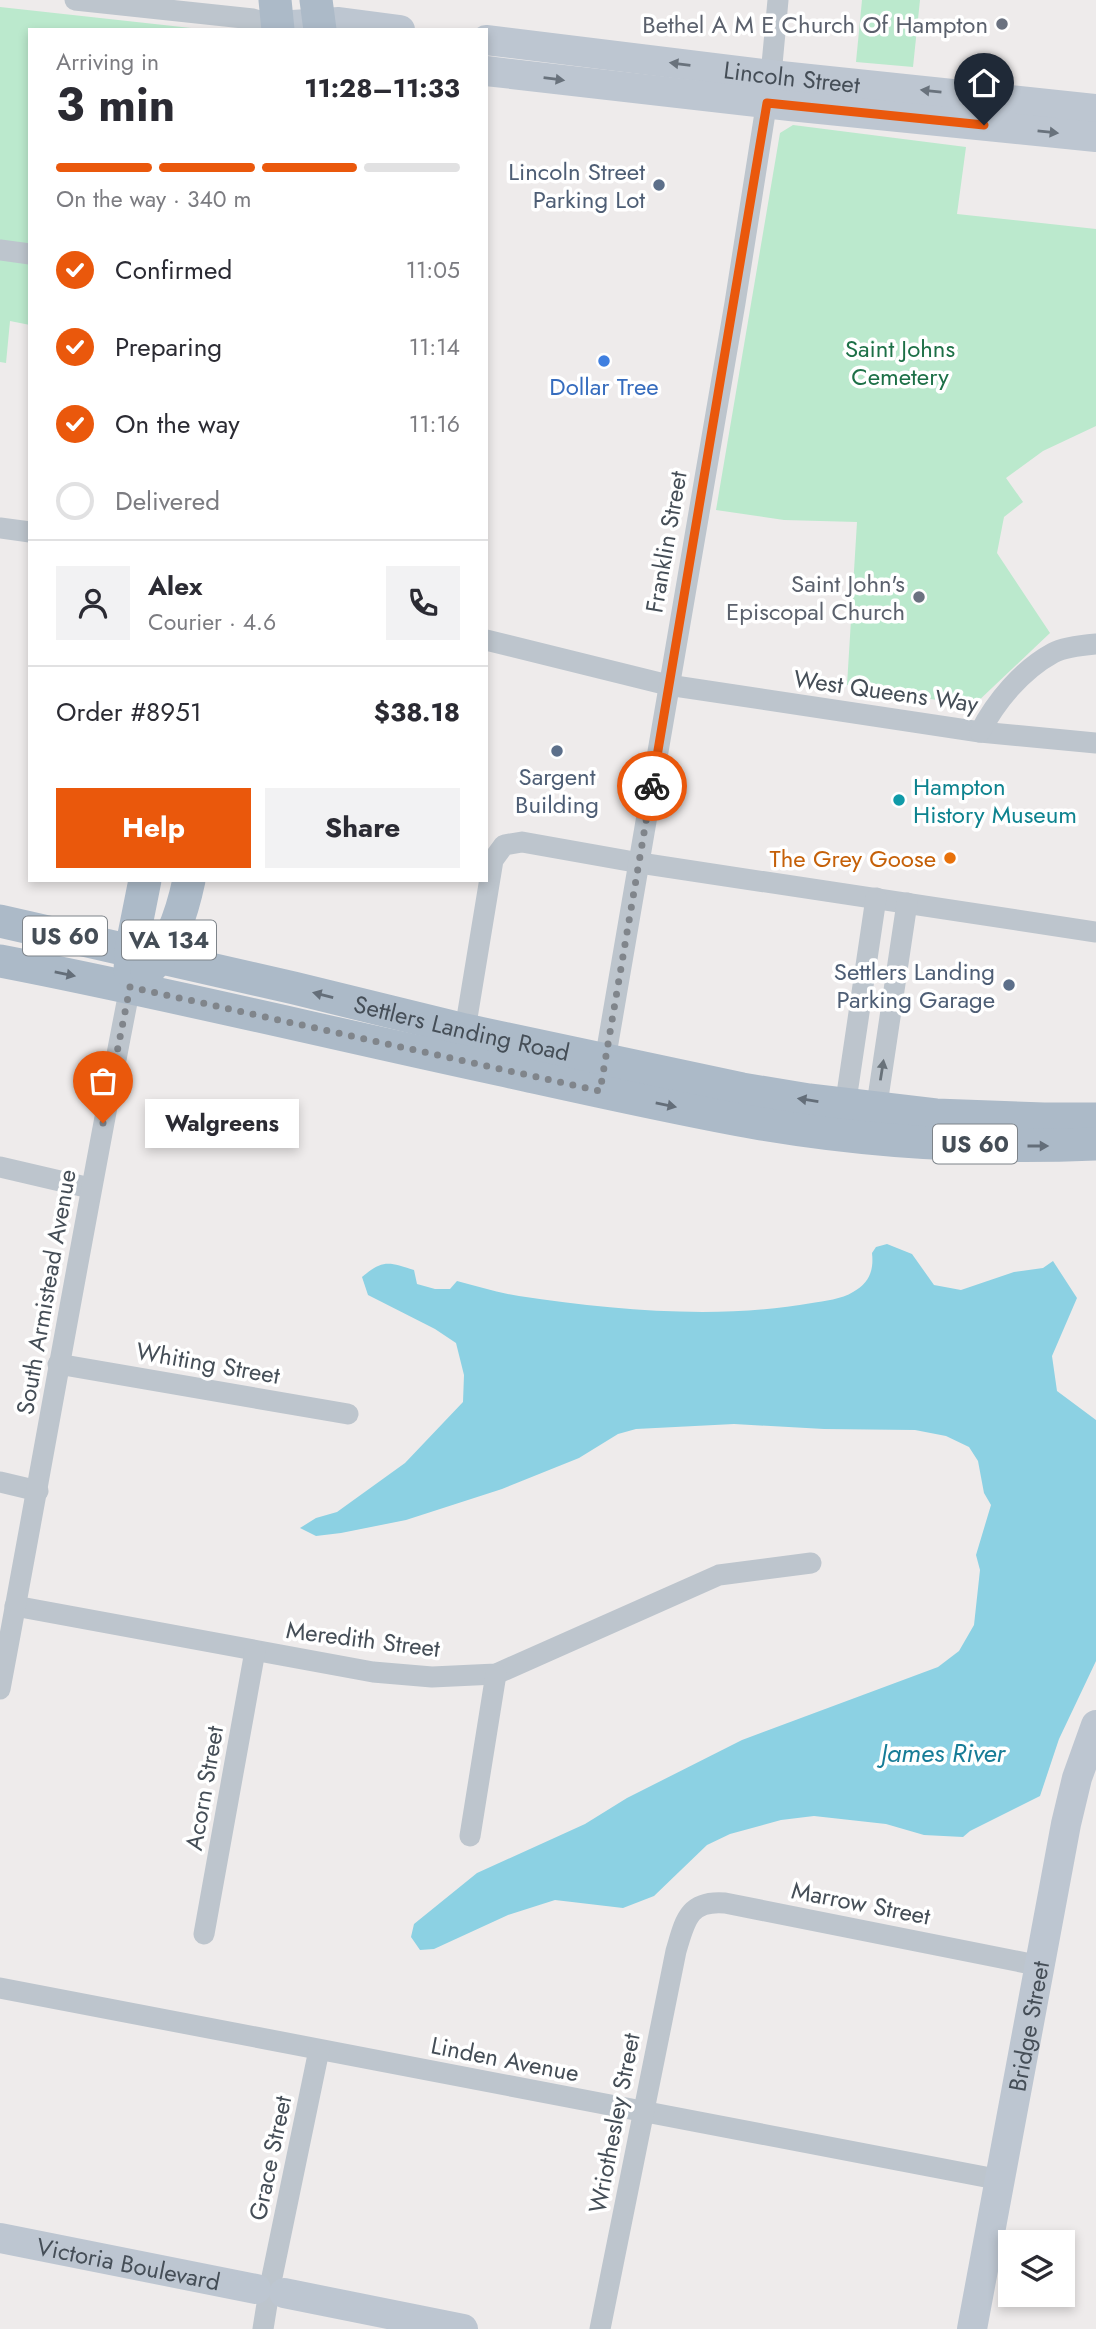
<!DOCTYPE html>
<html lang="en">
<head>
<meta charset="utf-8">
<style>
  :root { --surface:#fff; --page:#f2f2f3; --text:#2b2b33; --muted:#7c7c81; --line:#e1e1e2; --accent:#ea580c }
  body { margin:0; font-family:Jost,sans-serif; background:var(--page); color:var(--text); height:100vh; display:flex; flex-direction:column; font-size:26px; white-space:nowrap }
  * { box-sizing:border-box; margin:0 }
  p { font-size:23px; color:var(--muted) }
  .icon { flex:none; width:38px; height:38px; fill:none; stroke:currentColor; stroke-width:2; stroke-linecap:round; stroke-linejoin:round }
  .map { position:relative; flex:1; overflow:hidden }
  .drawer { position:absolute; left:28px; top:28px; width:460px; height:854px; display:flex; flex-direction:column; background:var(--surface); border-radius:0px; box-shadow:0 4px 10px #0003 }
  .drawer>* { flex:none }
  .tools { position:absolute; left:998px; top:2230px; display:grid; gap:14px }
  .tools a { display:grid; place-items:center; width:77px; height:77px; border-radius:0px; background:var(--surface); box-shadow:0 4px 10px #0003; font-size:35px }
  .pin { position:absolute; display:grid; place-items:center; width:60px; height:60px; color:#fff; margin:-72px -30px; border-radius:50% 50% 50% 0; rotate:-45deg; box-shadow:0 0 7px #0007 }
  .pin .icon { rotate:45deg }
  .courier { position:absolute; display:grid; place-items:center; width:70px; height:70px; margin:-35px; border:5px solid #ea580c; border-radius:50%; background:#fff; color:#222; box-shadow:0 2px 9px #0007 }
  .bubble { position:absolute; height:49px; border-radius:0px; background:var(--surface); box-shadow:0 4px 10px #0003; font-size:23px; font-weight:700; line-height:49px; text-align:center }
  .head em { font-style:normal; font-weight:700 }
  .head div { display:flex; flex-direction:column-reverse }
  .head { display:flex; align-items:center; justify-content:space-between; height:119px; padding:0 28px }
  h1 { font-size:46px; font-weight:700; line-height:52px }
  .bar { display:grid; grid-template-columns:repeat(4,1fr); gap:10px 7px; align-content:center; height:84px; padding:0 28px }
  .bar i { height:9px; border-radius:5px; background:var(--line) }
  .bar .selected { background:var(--accent) }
  .bar p { grid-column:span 4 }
  .line { display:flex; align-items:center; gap:18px; padding:0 28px; border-top:2px solid var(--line) }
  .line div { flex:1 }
  .round { display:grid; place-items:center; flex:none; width:74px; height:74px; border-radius:0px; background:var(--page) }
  ol { padding:0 28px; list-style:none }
  li { display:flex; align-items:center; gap:21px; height:77px }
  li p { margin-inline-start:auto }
  li .icon { padding:7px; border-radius:50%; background:var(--accent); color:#fff; stroke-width:4 }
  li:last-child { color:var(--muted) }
  li i { width:38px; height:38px; border:4px solid var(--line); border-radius:50% }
  .action { display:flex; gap:14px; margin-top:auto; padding:14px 28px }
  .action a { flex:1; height:80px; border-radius:0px; background:var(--accent); color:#fff; font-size:28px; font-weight:700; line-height:80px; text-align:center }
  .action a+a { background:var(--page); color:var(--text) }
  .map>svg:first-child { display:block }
  .green { fill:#bbe9cd }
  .water { fill:#8cd1e3 }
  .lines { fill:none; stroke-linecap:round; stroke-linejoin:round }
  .street { stroke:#bdc5cd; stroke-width:21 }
  .secondary { stroke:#bdc6d1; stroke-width:30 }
  .primary { stroke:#acbac8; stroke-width:33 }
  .oneway { fill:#69727c }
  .oneway2 { fill:#646e79 }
  .oneway3 { fill:#69727a }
  .done { stroke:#80858b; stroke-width:7; stroke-dasharray:0 12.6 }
  .route { stroke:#ea580c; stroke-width:9 }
  .worship-dot { fill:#6b7280; stroke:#fff; stroke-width:2.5 }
  .service-dot { fill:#5c6f8a; stroke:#fff; stroke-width:2.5 }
  .shop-dot { fill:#3f7fe0; stroke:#fff; stroke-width:2.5 }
  .culture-dot { fill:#0f9aa8; stroke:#fff; stroke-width:2.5 }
  .food-dot { fill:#e8710a; stroke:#fff; stroke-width:2.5 }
  .labels { text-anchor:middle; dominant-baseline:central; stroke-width:7; stroke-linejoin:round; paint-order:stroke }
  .shield { fill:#fff; stroke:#7d8389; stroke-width:2 }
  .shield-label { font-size:23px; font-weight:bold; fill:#454e57 }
  .worship-label { font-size:24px; fill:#5b616d; stroke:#fff; text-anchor:end }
  .street-label { font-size:24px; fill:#454e57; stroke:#fff }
  .service-label { font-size:24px; fill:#4e5e75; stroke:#fff; text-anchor:end }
  .park-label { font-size:24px; fill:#1d7047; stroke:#fff }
  .shop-label { font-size:24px; fill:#366cbe; stroke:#fff }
  .culture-label { font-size:24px; fill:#0d838f; stroke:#fff; text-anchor:start }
  .food-label { font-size:24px; fill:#c56008; stroke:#fff; text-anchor:end }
  .water-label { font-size:26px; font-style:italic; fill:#177c97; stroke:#fff }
</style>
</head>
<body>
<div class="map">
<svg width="1096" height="2329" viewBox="0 0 1096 2329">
  <rect width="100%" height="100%" fill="#eeebeb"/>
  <g class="green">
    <polygon points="862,0 920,0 913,67 856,62"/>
    <polygon points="0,7 191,28 191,30 30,30 30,325 10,321 6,363 0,362"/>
    <polygon points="793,125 966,147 957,214 1096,229 1096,426 1043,451 1006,478 1023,502 1004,517 997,553 1050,633 973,706 847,685 857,522 784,520 716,510 780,133"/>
  </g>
  <path class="water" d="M887,1244L912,1254L934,1285L961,1290L1014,1272L1043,1268L1053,1261L1077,1298L1052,1356L1057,1391L1096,1420V1661L1059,1739L1040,1796L970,1831L963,1837L924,1835L886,1824L814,1816L781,1820L730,1834L707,1845L654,1896L623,1908L555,1900L508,1915L434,1949L420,1950L411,1937L414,1924L477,1873L585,1824L627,1798L742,1740L938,1667L959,1651L974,1625L980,1570L976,1555L991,1505L984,1493L978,1461L969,1447L946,1436L915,1430L824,1429L734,1424L636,1429L618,1434L579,1458L502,1489L406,1520L341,1533L316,1536L300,1528L316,1518L337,1512L405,1463L463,1402L464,1375L456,1343L435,1329L368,1295L362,1277C383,1259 389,1262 414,1270L417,1284L435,1289H450L457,1281C477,1286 498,1293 519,1296C614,1310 717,1320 812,1303C824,1301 842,1299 853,1292C869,1283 874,1271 872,1253L876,1247Z"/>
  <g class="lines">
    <g class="street">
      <polyline points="75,0 253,19 277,26"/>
      <polyline points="0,250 30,254"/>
      <polyline points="0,528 30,532"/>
      <polyline points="486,640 668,685 980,732 1096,743"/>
      <path d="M980,732C996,701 1022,670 1053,653C1064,647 1084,645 1096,644"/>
      <polyline points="465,1030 493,860 504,845 522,842 640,863 1096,932"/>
      <polyline points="603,1072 735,303 771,75 778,0"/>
      <polyline points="844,1114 876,898"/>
      <polyline points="875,1118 907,903"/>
      <polyline points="0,1167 90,1188"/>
      <polyline points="58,1364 348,1414"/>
      <polyline points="0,1482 38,1491"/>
      <polyline points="15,1606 373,1672 432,1677 496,1674 719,1575 811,1563"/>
      <path d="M0,1689C44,1455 84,1221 130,987"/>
      <polyline points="470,1836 496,1674"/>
      <polyline points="204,1934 255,1651"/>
      <polyline points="0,1988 1001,2180"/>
      <polyline points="272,2277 319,2050"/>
      <polyline points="263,2329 267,2304"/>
      <path d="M600,2329L676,1951C685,1921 688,1900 725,1903L1041,1966"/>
    </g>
    <g class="secondary">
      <polyline points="277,26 339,22 400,30"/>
      <path id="s1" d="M486,40L771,75L1096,109"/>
      <polyline points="486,71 790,106 1096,137"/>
      <path id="s2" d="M0,2238L256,2289"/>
      <polyline points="284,2293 463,2329"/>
      <path id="s3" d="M972,2329L1066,1824L1077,1778L1096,1725"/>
    </g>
    <g class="primary">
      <polyline points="275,0 278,30"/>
      <polyline points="316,0 320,30"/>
      <path id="s4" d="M0,921L294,988L465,1030L742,1089L809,1100L936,1115L1044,1119H1096"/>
      <path d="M0,961C176,995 350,1038 525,1075C602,1092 678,1109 756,1123C867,1142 983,1149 1096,1144"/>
      <polyline points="130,971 131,950 145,880"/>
      <path d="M147,971C171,948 182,913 189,880"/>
    </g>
  </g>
  <defs><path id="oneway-solid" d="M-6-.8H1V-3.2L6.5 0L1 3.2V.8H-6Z" transform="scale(1.75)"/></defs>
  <g class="oneway">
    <use href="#oneway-solid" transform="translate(680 64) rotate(-173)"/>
    <use href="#oneway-solid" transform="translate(554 79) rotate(7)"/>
    <use href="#oneway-solid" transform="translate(931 91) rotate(-174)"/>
    <use href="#oneway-solid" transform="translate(1048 132) rotate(6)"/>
  </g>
  <g class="oneway2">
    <use href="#oneway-solid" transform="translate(65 974) rotate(11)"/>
    <use href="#oneway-solid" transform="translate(323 995) rotate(-166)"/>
    <use href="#oneway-solid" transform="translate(808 1100) rotate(-171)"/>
    <use href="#oneway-solid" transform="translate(666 1105) rotate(11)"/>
    <use href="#oneway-solid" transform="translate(1038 1146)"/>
  </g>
  <use class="oneway3" href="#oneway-solid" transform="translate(882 1070) rotate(-81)"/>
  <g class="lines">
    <polyline class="done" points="103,1123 130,987 600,1091 652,786"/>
    <polyline class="route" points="652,786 767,103 984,125"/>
  </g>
  <g class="worship-dot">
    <circle cx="1002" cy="24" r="7"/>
    <circle cx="919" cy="597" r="7"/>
  </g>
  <g class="service-dot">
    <circle cx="659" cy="185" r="7"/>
    <circle cx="557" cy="751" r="7"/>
    <circle cx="1009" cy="985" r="7"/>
  </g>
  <circle class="shop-dot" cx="604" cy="361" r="7"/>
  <circle class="culture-dot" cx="899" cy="800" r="7"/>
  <circle class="food-dot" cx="950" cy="858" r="7"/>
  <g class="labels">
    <g class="shield">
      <rect x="23" y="916.5" width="84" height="39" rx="5"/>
      <rect x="122" y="920.5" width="94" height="39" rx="5"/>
      <rect x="933" y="1124.5" width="84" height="39" rx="5"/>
    </g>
    <g class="shield-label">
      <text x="65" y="936">US 60</text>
      <text x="169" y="940">VA 134</text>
      <text x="975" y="1144">US 60</text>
    </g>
    <g class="worship-label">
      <text x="988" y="24">Bethel A M E Church Of Hampton</text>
      <text x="905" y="583">Saint John's<tspan x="905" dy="28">Episcopal Church</tspan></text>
    </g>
    <g class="street-label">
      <text stroke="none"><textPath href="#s1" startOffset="308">Lincoln Street</textPath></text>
      <text transform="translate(666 542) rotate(-80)">Franklin Street</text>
      <text transform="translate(886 691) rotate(8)">West Queens Way</text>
      <text stroke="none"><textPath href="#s4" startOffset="474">Settlers Landing Road</textPath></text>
      <text transform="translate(46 1292) rotate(-80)">South Armistead Avenue</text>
      <text transform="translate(208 1363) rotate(10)">Whiting Street</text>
      <text transform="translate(363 1639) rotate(7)">Meredith Street</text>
      <text transform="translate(204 1788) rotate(-80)">Acorn Street</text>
      <text transform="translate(861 1903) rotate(11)">Marrow Street</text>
      <text stroke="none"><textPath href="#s3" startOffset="308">Bridge Street</textPath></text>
      <text transform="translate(505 2059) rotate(11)">Linden Avenue</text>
      <text transform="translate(614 2123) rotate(-79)">Wriothesley Street</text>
      <text transform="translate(270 2158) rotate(-78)">Grace Street</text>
      <text stroke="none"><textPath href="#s2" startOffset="131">Victoria Boulevard</textPath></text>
    </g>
    <g class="service-label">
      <text x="645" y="171">Lincoln Street<tspan x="645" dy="28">Parking Lot</tspan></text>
      <text x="557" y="776" text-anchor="middle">Sargent<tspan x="557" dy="28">Building</tspan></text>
      <text x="995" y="971">Settlers Landing<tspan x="995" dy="28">Parking Garage</tspan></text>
    </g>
    <g class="park-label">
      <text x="900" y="348">Saint Johns<tspan x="900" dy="28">Cemetery</tspan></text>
    </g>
    <g class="shop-label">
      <text x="604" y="386">Dollar Tree</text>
    </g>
    <g class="culture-label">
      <text x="913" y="786">Hampton<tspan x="913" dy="28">History Museum</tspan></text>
    </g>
    <g class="food-label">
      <text x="936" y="858">The Grey Goose</text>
    </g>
    <g class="water-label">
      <text x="943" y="1753">James River</text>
    </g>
  </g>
</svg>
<div class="tools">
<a><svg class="icon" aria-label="layers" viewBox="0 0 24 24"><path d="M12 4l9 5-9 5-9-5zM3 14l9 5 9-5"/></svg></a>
</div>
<div class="pin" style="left:103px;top:1123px;background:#ea580c"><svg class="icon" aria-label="bag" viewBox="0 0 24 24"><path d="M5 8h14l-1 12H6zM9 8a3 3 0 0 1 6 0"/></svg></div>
<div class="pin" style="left:984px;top:125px;background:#1f2937"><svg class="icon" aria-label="home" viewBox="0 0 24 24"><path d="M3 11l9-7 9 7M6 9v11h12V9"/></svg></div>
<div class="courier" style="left:652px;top:786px"><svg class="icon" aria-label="bike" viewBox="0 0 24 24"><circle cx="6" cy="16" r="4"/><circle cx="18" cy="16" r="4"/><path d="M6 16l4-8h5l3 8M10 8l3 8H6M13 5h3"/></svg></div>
<div class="bubble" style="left:145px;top:1099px;width:154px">Walgreens</div>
<section class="drawer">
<div class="head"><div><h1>3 min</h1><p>Arriving in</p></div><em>11:28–11:33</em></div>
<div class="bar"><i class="selected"></i><i class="selected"></i><i class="selected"></i><i></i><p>On the way · 340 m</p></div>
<ol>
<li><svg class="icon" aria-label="check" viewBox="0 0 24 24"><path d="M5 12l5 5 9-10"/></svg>Confirmed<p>11:05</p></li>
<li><svg class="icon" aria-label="check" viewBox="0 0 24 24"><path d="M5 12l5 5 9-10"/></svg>Preparing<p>11:14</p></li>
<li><svg class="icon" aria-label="check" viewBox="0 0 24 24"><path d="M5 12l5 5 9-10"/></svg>On the way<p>11:16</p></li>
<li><i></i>Delivered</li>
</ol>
<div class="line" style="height:126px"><a class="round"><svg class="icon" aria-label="person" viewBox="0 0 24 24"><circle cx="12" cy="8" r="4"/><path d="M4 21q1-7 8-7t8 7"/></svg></a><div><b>Alex</b><p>Courier · 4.6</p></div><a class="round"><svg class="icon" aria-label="phone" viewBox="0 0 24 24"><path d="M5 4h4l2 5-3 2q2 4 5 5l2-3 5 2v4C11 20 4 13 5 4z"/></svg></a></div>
<div class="line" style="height:91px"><div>Order #8951</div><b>$38.18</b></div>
<div class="action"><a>Help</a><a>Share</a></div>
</section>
</div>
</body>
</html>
